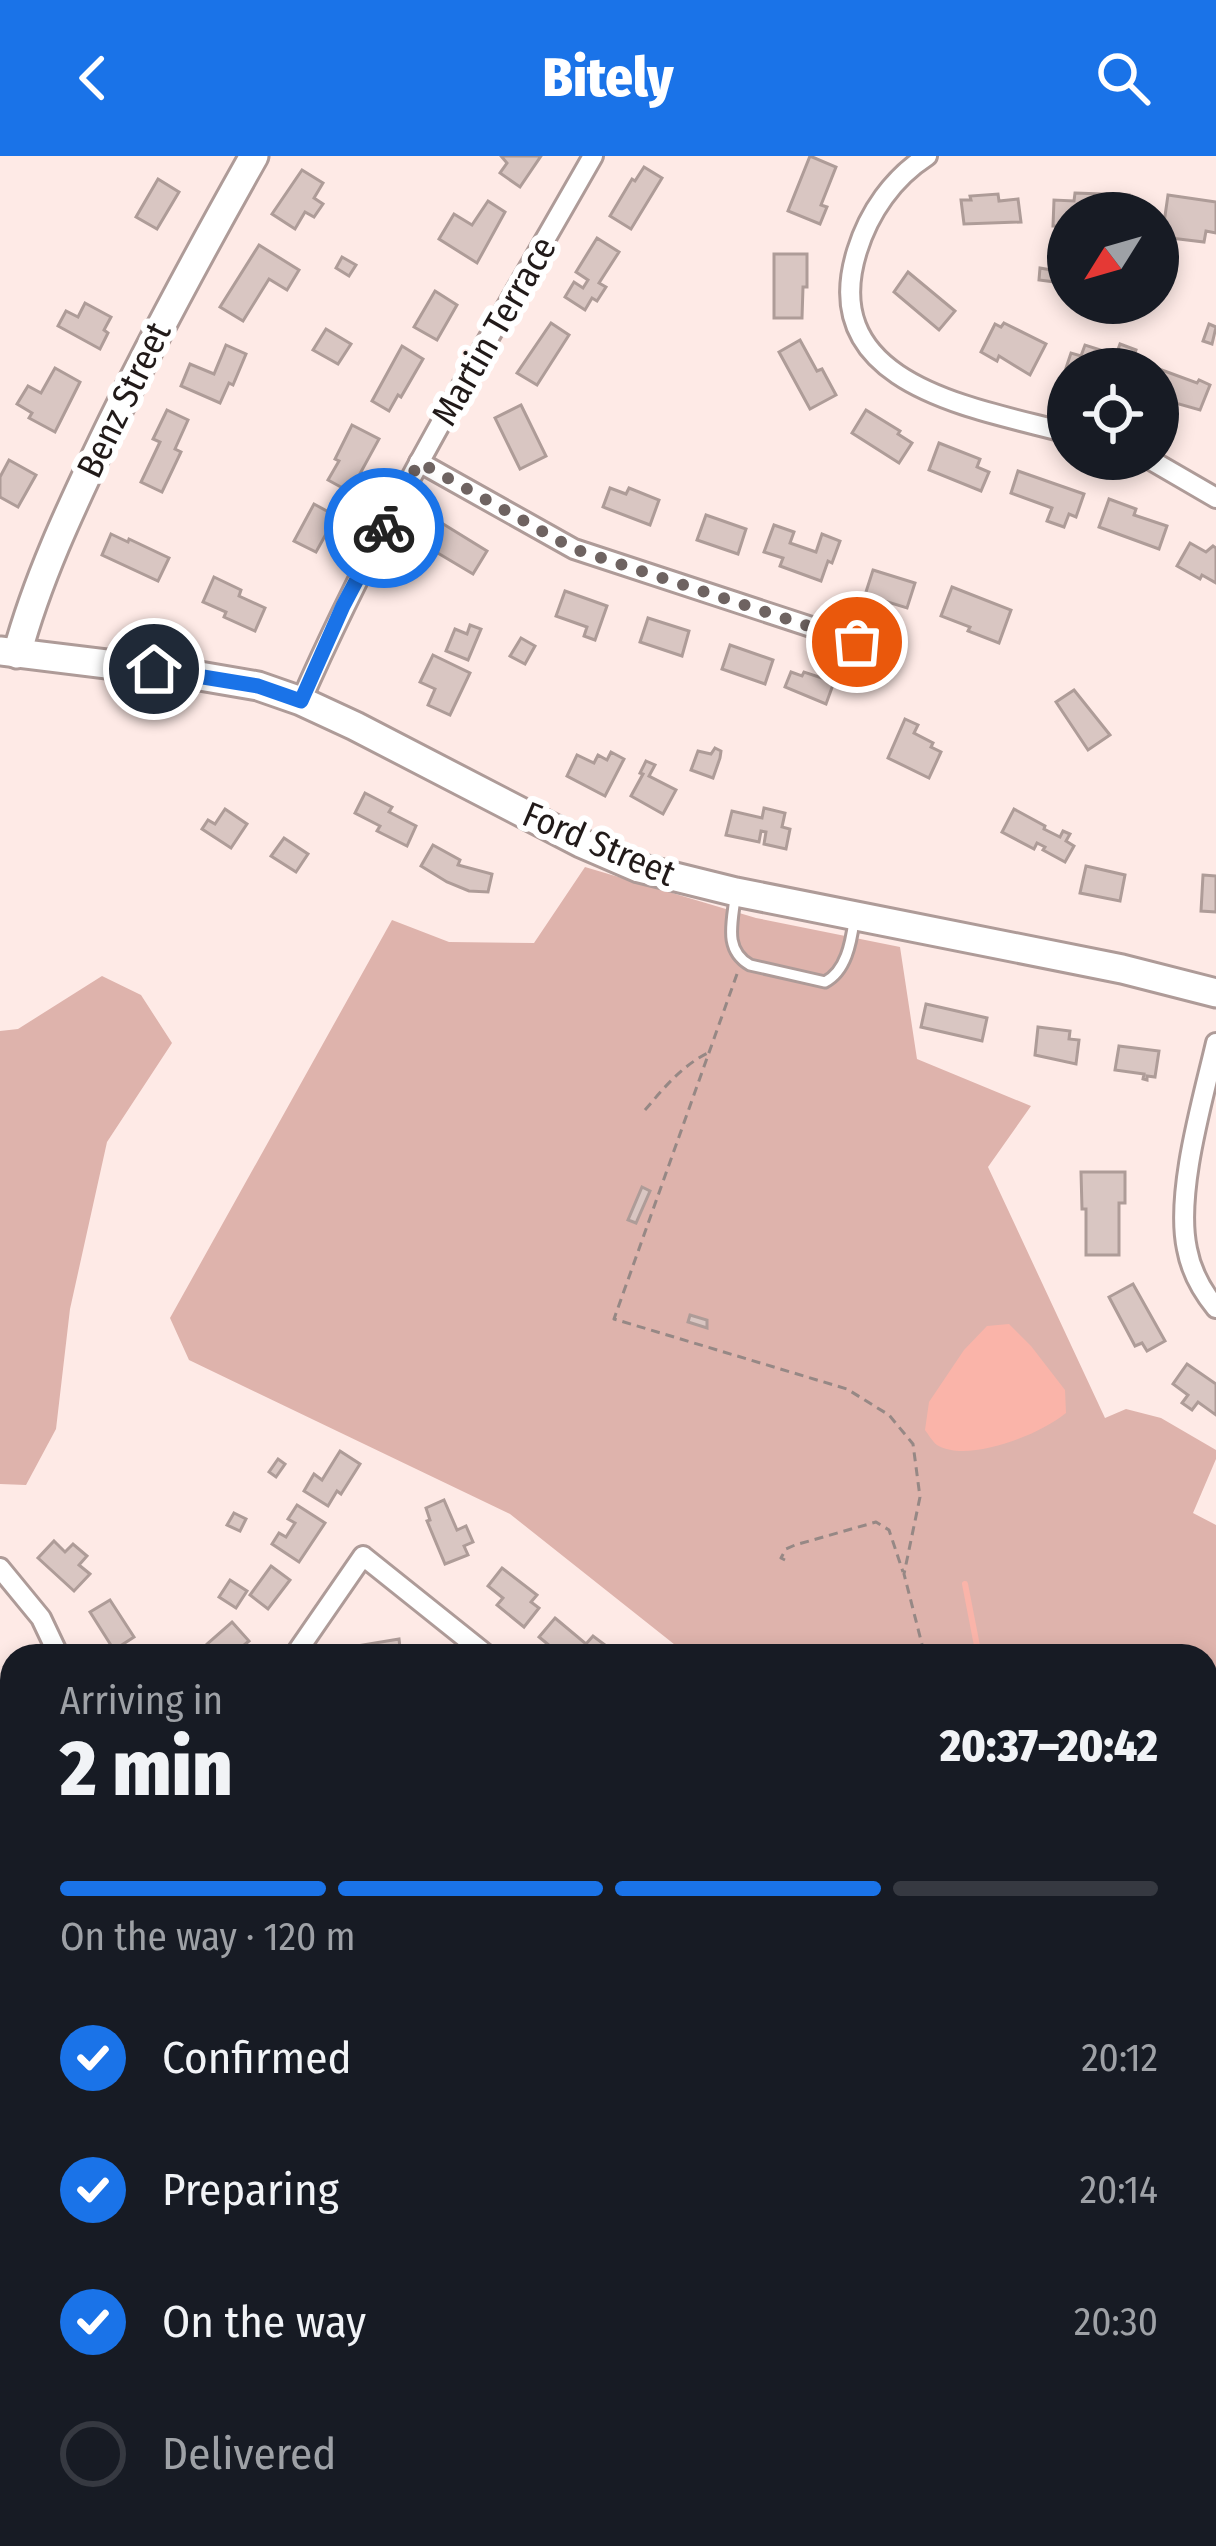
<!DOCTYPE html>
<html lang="en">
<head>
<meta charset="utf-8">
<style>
  :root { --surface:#171b24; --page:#242831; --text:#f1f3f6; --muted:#9ea1a6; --line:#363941; --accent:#1a73e8 }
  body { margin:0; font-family:"Fira Sans Condensed",sans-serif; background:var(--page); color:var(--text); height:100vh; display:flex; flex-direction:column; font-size:45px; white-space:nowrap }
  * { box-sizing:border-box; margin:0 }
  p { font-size:39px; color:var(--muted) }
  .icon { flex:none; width:66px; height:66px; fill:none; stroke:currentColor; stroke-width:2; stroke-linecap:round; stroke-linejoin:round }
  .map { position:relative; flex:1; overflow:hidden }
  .panel { position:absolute; left:0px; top:1488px; width:1218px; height:903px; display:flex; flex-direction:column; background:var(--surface); border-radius:36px 36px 0 0; box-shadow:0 6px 18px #0003 }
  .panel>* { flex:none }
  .needle { width:78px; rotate:233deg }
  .fabs { position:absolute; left:1047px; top:36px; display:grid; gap:24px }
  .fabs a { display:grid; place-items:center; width:132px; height:132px; border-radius:50%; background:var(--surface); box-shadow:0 6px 18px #0003; font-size:60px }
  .pin { position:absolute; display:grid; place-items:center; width:102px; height:102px; color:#fff; margin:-51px; border:6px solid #fff; border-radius:50%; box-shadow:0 3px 12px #0007 }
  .courier { position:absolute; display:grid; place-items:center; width:120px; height:120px; margin:-60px; border:9px solid #1a73e8; border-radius:50%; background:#fff; color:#222; box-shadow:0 3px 15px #0007 }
  .head em { font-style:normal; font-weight:800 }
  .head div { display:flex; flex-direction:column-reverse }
  .head { display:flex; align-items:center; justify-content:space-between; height:204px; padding:0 60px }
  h1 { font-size:78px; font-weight:800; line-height:90px }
  .bar { display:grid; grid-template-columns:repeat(4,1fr); gap:18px 12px; align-content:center; height:144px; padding:0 60px }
  .bar i { height:15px; border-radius:9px; background:var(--line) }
  .bar .active { background:var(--accent) }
  .bar p { grid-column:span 4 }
  ol { padding:0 60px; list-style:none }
  li { display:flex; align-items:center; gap:36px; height:132px }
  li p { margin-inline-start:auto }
  li .icon { padding:12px; border-radius:50%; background:var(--accent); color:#fff; stroke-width:4 }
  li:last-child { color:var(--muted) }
  li i { width:66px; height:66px; border:6px solid var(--line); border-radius:50% }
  header { display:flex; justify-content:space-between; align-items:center; height:156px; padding:0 60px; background:var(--accent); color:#fff; font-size:54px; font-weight:800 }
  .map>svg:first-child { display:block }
  .green { fill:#deb3ac }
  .water { fill:#fab4a9 }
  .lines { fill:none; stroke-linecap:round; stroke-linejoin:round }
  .stream { stroke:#fab4a9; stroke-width:6 }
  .building { fill:#d9c6c2; stroke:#ae9c98; stroke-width:3 }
  .lane-casing { stroke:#ae9b98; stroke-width:15 }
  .street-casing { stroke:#ae9b98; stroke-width:24 }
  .secondary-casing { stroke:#ae9b98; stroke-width:33 }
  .path { stroke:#968885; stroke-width:3; stroke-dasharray:9 6; stroke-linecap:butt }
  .lane { stroke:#fff; stroke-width:9 }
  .street { stroke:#fff; stroke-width:18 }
  .secondary { stroke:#fff; stroke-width:27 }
  .done { stroke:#6e6361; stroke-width:12; stroke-dasharray:0 21.6 }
  .route { stroke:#1a73e8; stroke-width:15 }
  .labels { text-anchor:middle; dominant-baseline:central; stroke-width:12; stroke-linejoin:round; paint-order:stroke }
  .street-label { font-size:36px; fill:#211a19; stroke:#fff }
</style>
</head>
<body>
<header><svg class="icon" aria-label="back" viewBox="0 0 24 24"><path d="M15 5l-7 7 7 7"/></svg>Bitely<svg class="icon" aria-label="search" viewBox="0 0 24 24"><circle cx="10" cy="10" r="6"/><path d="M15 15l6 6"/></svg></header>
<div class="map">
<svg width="1216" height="2390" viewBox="0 0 1216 2390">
  <rect width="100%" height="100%" fill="#feeae6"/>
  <g class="green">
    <polygon points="585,711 756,762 900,791 917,903 1031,950 988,1011 1105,1262 1126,1253 1161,1262 1216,1294 1216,1303 1193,1357 1216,1369 1216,1857 1206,1858 1206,1500 689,1500 510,1358 189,1204 170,1162 392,764 449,786 534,787"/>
    <polygon points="102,820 141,839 172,887 107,986 70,1153 56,1273 26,1329 0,1328 0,875 18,873"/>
  </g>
  <path class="water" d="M1009,1168L1031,1190L1065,1234L1066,1257C1041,1278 968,1308 937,1289C933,1286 928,1278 925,1274L929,1246L964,1194L987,1170Z"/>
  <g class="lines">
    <g class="stream">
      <polyline points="965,1428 979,1500"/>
      <polyline points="1206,1775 1216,1760"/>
      <polyline points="535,2390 544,2379"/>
    </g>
  </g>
  <g class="building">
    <polygon points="501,0 541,0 520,31 500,17 507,7"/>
    <polygon points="810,0 836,11 821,49 827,51 820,68 788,55"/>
    <polygon points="644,11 662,22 631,73 610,60 632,23 635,25"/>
    <polygon points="302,14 323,27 314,42 323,48 314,61 305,56 295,73 272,58"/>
    <polygon points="158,23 179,36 157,73 136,61"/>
    <polygon points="1075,37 1129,39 1128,57 1068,57 1068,70 1053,70 1054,44 1074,45"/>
    <polygon points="998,38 999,45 1018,43 1021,66 964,68 961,44 971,44 970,40"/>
    <polygon points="1168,39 1216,46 1216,77 1206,75 1204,86 1162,81"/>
    <polygon points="488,45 505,56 477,107 439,83 454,58 472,69"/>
    <polygon points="597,82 619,96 599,127 606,131 597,145 592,142 585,154 565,141 574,126 583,132 588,124 576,116"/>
    <polygon points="259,89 299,114 287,134 269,123 243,165 220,151"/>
    <polygon points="774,98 807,98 807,131 803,131 802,162 774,162"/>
    <polygon points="342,101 356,109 349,120 336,112"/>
    <polygon points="1040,112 1057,115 1055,126 1039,124"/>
    <polygon points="908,116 955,155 939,174 894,136"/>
    <polygon points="435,135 457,149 437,184 414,171"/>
    <polygon points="85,147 111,161 104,174 108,177 100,193 58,170 66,155 78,161"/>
    <polygon points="551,167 569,179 537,229 517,217"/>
    <polygon points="1004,167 1046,188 1030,219 999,200 997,205 981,196 995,168 1001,171"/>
    <polygon points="1209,168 1216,171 1212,188 1203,185"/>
    <polygon points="326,173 351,188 338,208 313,194"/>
    <polygon points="800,184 817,215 822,213 836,239 810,253 779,196"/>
    <polygon points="1120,188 1136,194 1129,213 1068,213 1068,224 1063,221 1071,197 1081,200 1085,189 1116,199"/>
    <polygon points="226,189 246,198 233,229 229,227 220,247 181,230 190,208 214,218"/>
    <polygon points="402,190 423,203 401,241 398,239 389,255 372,245"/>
    <polygon points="55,212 80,226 55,276 29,262 32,257 17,248 28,230 41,237"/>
    <polygon points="1159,213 1197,227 1199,224 1210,229 1200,254 1165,244 1162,251 1158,249"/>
    <polygon points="521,249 546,300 520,313 495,262"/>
    <polygon points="167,254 188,264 175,293 181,296 162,336 141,326 160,286 153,283"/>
    <polygon points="866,254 900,275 898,278 912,287 899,307 852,277"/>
    <polygon points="352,269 379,283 350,336 328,324 339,305 335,303"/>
    <polygon points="939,287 980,303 977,311 989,316 981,335 929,314"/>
    <polygon points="9,304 36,319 18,351 0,341 0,321"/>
    <polygon points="1018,315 1084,338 1076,361 1069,358 1064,371 1047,365 1052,352 1011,337"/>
    <polygon points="610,332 626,338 629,332 659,344 650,369 603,351"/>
    <polygon points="1109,343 1136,353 1134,359 1167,370 1159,393 1099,371"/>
    <polygon points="314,348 336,360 316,396 294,385"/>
    <polygon points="706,359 746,373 738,398 697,384"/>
    <polygon points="440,366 487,395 473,418 426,390"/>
    <polygon points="774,369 794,376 790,387 816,396 822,378 840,385 832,407 828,405 821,425 780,410 783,402 764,396"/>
    <polygon points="111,378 128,386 129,383 169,402 158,425 102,399"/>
    <polygon points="1190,387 1206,396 1213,390 1216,392 1216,427 1202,419 1200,423 1177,410"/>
    <polygon points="873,414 915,427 907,452 865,439"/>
    <polygon points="214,421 241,434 239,440 265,452 255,475 224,461 226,456 203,446"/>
    <polygon points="952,431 1011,454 999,487 968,475 970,471 941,460"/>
    <polygon points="565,435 607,450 595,484 584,480 587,471 556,460"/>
    <polygon points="648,462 689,475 682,500 640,486"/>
    <polygon points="470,469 481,473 468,504 446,495 455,473 467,478"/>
    <polygon points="521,482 535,490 525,508 510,500"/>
    <polygon points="730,489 773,504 765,528 722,513"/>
    <polygon points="433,499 470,517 450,559 428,549 435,533 420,526"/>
    <polygon points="791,516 802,520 804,516 834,526 826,548 785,531"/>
    <polygon points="1074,534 1110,579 1088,594 1056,546"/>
    <polygon points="905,563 918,569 914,577 933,587 931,591 941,596 929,622 888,602"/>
    <polygon points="715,592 721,595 720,602 713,622 691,614 698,595 711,598"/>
    <polygon points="611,596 624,603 605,640 567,620 577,599 594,607 598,599 607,604"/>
    <polygon points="646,605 655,609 649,620 676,634 663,658 631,640 643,618 640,617"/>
    <polygon points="365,637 392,651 389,656 416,670 407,690 377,675 380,670 355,657"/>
    <polygon points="764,652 785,657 782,671 790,673 786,693 764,688 766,676 761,675 759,686 726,679 732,655 762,662"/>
    <polygon points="225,653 247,668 231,692 202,673 208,664 215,668"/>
    <polygon points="1014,653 1045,670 1044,673 1060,681 1063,675 1070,678 1066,685 1074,690 1065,706 1043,694 1045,691 1037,687 1034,693 1002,676"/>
    <polygon points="284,682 308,698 296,716 271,700"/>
    <polygon points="433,689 460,704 458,709 492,718 488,736 469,735 447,726 421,710"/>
    <polygon points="1086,710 1125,719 1120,745 1080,737"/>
    <polygon points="1203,719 1216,720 1216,756 1201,755"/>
    <polygon points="926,848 987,862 982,885 921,871"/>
    <polygon points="1038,871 1070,875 1069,883 1079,884 1076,908 1035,899"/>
    <polygon points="1119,890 1159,895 1155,921 1147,920 1147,924 1143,923 1144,918 1115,914"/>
    <polygon points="1081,1016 1125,1016 1125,1047 1119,1047 1119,1099 1086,1099 1086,1053 1082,1053"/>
    <polygon points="642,1031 650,1035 636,1067 628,1064"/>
    <polygon points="1133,1128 1165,1185 1147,1195 1142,1187 1135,1190 1109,1141"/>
    <polygon points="690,1159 707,1164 707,1172 688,1166"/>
    <polygon points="1187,1208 1216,1228 1216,1259 1198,1246 1192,1254 1182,1247 1188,1239 1173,1228"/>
    <polygon points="340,1295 360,1308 341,1338 337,1335 328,1350 304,1335 314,1318 322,1324"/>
    <polygon points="278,1303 285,1308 276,1321 269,1316"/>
    <polygon points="444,1344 457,1374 466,1370 473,1386 464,1390 468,1399 445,1408 427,1365 430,1364 426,1352"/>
    <polygon points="297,1349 325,1367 299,1406 272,1388 279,1377 286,1381 295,1367 288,1363"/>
    <polygon points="234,1357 246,1363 240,1375 227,1369"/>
    <polygon points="54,1385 65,1396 73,1388 87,1400 79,1409 90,1418 74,1435 38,1402"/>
    <polygon points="271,1410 290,1424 268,1453 250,1439"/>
    <polygon points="502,1412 537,1439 531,1446 539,1452 524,1471 497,1449 503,1442 488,1430"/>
    <polygon points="230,1424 247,1435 236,1452 219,1441"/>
    <polygon points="110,1444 134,1481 114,1494 90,1456"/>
    <polygon points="555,1462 586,1488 593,1480 605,1489 597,1500 562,1500 539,1481"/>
    <polygon points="232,1466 249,1485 231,1500 202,1500 200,1497 208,1490 207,1488"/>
    <polygon points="399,1483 401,1500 346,1500 345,1492"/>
    <polygon points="0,1716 12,1723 10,1758 0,1752"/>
    <polygon points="0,1973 12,1979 12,2001 6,2014 0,2011"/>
    <polygon points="12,2093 12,2124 0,2114 0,2107"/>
    <polygon points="1207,2282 1216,2286 1216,2322 1206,2318"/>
    <polygon points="0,2305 12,2313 12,2321 0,2336"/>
    <polygon points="284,2379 305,2379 305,2385 325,2388 325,2390 283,2387"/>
    <polygon points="731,2379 755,2379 753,2390 730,2390"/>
    <polygon points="850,2379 877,2379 874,2390 847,2390"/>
    <polygon points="1048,2379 1074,2379 1075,2389 1044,2390"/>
  </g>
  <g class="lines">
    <defs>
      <path id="lane" d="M735,742C732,768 724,794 750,809L825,826C846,815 851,787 854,765"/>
      <g id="street">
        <path d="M927,0C893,22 869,56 857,95C815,230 976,252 1068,277"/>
        <polyline points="1149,303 1216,342"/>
        <polyline points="419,306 574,393 857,486"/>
        <path d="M301,545C384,356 491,179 593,0"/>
        <path d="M1216,887C1203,943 1175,1037 1187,1093C1191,1115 1202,1135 1216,1152"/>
        <polyline points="0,1412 41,1462 59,1500"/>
        <polyline points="294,1500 363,1400 488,1500"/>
        <polyline points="0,1874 12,1849"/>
        <polyline points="0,1905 12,1909"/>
        <polyline points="1206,2157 1216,2130"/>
        <polyline points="0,2212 11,2195"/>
        <polyline points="238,2390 243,2379"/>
        <polyline points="1121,2390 1125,2379"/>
      </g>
      <g id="secondary">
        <polyline points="0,495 188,518 258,530 301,545 355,570 581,687 639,712 736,736 1122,813 1216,837"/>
        <path d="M17,498C37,424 70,354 103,285C150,188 201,94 254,0"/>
        <polyline points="1206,1886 1216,1884"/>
        <polyline points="802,2390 805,2379"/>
      </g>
    </defs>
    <use href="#lane" class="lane-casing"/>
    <use href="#street" class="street-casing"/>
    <use href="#secondary" class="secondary-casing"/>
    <g class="path">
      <polyline points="737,818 614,1163 847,1233 889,1259 913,1288 920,1341 904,1418 925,1500"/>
      <path d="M645,954C664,932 682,909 710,896"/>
      <polyline points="785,1404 781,1402 786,1393 795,1389 876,1366 889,1374 903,1416"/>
      <polyline points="1206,1694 1216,1706"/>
    </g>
    <use href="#lane" class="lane"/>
    <use href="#street" class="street"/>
    <use href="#secondary" class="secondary"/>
  </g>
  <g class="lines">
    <polyline class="done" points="384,372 419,306 574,393 857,486"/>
    <polyline class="route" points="154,513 258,530 301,545 343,450 384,372"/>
  </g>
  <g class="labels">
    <g class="street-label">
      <text transform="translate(494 175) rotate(-60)">Martin Terrace</text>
      <text transform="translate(124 244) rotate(-64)">Benz Street</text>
      <text transform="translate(599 688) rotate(23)">Ford Street</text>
    </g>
  </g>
</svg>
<div class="fabs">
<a><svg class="needle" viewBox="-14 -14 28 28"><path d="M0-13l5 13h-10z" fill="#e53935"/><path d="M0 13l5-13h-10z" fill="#9ea1a6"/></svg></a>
<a><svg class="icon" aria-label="locate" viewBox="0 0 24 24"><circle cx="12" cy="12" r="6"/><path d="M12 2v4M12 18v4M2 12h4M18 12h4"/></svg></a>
</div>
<div class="pin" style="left:857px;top:486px;background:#ea580c"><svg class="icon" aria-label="bag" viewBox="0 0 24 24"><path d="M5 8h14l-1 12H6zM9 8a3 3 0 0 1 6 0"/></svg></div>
<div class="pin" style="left:154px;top:513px;background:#1f2937"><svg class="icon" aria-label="home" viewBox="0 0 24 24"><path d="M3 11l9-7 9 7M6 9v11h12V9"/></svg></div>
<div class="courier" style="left:384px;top:372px"><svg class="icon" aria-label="bike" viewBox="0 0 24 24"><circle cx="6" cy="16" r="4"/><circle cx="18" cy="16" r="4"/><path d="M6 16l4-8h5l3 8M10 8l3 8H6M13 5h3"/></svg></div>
<section class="panel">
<div class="head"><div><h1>2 min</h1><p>Arriving in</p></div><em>20:37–20:42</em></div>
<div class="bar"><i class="active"></i><i class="active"></i><i class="active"></i><i></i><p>On the way · 120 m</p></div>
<ol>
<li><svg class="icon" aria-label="check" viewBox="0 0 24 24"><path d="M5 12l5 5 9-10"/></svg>Confirmed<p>20:12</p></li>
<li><svg class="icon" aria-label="check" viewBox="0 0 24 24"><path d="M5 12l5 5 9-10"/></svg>Preparing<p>20:14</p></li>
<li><svg class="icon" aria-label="check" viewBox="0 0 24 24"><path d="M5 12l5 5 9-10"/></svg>On the way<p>20:30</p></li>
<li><i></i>Delivered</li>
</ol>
</section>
</div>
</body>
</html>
